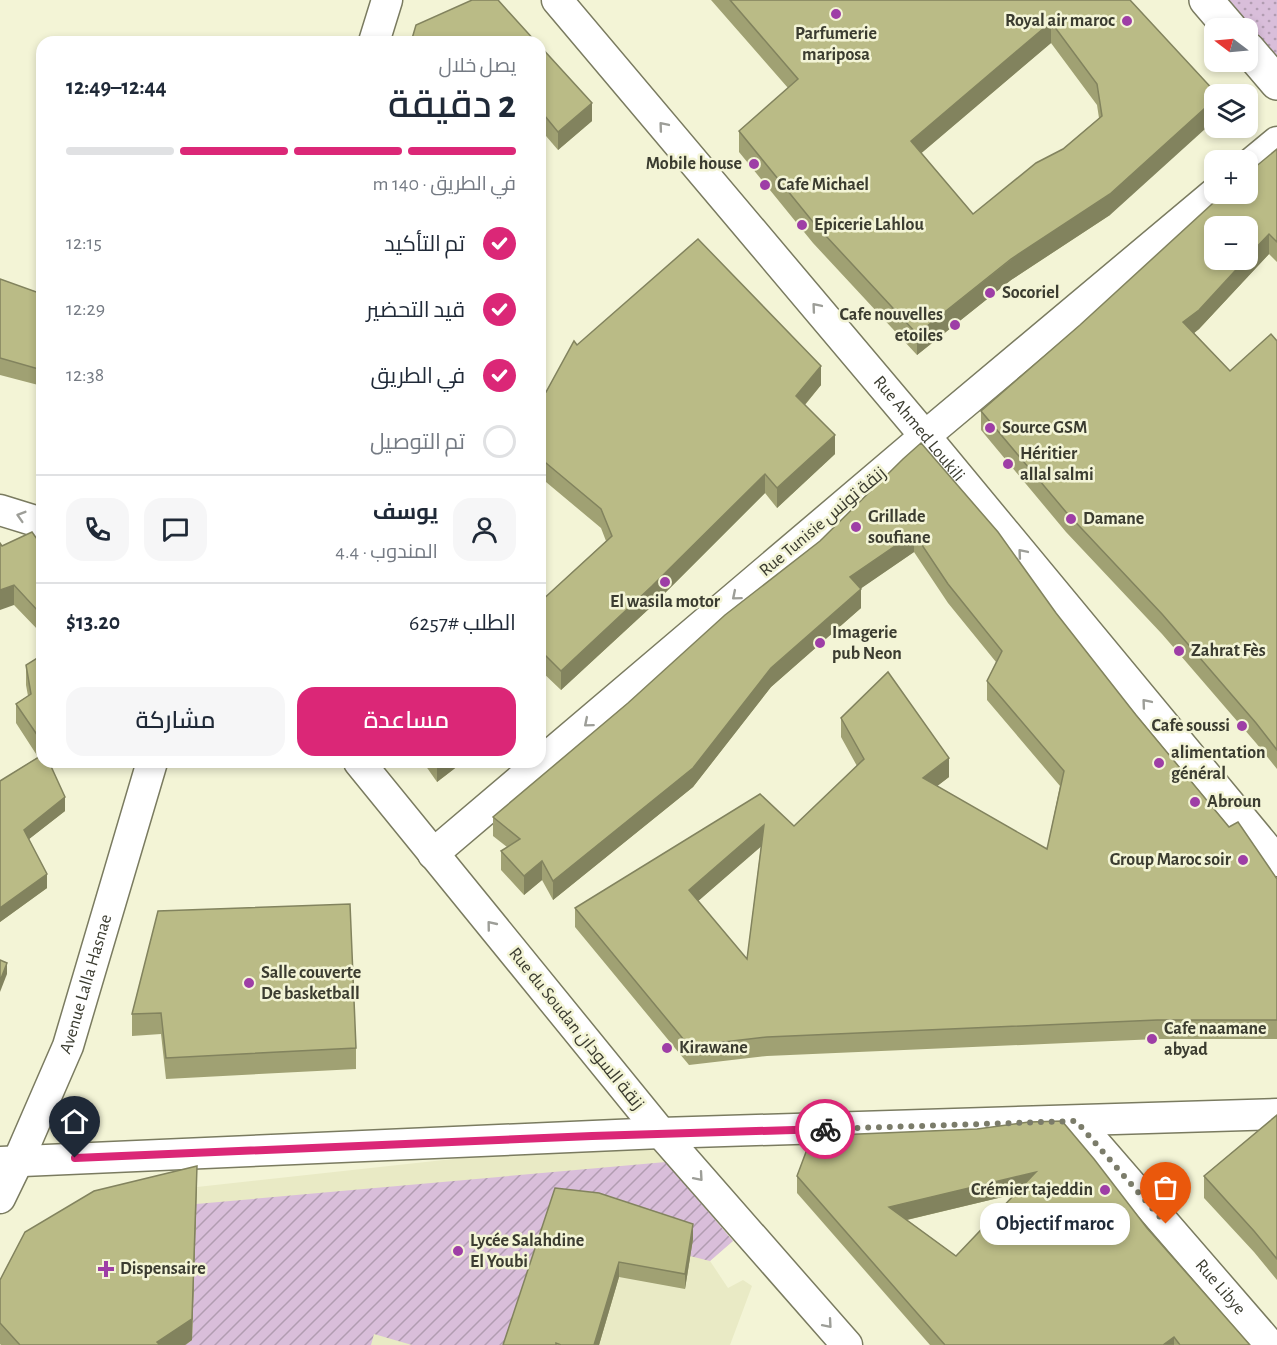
<!DOCTYPE html>
<html lang="ar">
<head>
<meta charset="utf-8">
<style>
  :root { --surface:#fff; --page:#f6f6f7; --text:#1f2937; --muted:#747a83; --line:#e0e1e3; --accent:#db2777 }
  body { margin:0; font-family:"Alegreya Sans",Cairo,sans-serif; background:var(--page); color:var(--text); direction:rtl; height:100vh; display:flex; flex-direction:column; font-size:22px; white-space:nowrap }
  * { box-sizing:border-box; margin:0 }
  p { font-size:20px; color:var(--muted) }
  .icon { flex:none; width:33px; height:33px; fill:none; stroke:currentColor; stroke-width:2; stroke-linecap:round; stroke-linejoin:round }
  .map { position:relative; flex:1; overflow:hidden; direction:ltr }
  .panel { position:absolute; left:36px; top:36px; width:510px; height:732px; display:flex; flex-direction:column; background:var(--surface); border-radius:18px; box-shadow:0 3px 9px #0003; direction:rtl }
  .panel>* { flex:none }
  .needle { width:39px; rotate:286deg }
  .fabs { position:absolute; left:1204px; top:18px; display:grid; gap:12px }
  .fabs a { display:grid; place-items:center; width:54px; height:54px; border-radius:12px; background:var(--surface); box-shadow:0 3px 9px #0003; font-size:30px }
  .pin { position:absolute; display:grid; place-items:center; width:51px; height:51px; color:#fff; margin:-62px -26px; border-radius:50% 50% 50% 0; rotate:-45deg; box-shadow:0 0 6px #0007 }
  .pin .icon { rotate:45deg }
  .courier { position:absolute; display:grid; place-items:center; width:60px; height:60px; margin:-30px; border:4px solid #db2777; border-radius:50%; background:#fff; color:#222; box-shadow:0 2px 8px #0007 }
  .bubble { position:absolute; height:42px; border-radius:18px; background:var(--surface); box-shadow:0 3px 9px #0003; font-size:20px; font-weight:600; line-height:42px; text-align:center; direction:rtl }
  .summary em { font-style:normal; font-weight:600 }
  .summary div { display:flex; flex-direction:column-reverse }
  .summary { display:flex; align-items:center; justify-content:space-between; height:102px; padding:0 30px }
  h1 { font-size:39px; font-weight:600; line-height:45px }
  .bar { display:grid; grid-template-columns:repeat(4,1fr); gap:9px 6px; align-content:center; height:72px; padding:0 30px }
  .bar i { height:8px; border-radius:4px; background:var(--line) }
  .bar .selected { background:var(--accent) }
  .bar p { grid-column:span 4 }
  .line { display:flex; align-items:center; gap:15px; padding:0 30px; border-top:2px solid var(--line) }
  .line div { flex:1 }
  .round { display:grid; place-items:center; flex:none; width:63px; height:63px; border-radius:18px; background:var(--page) }
  ol { padding:0 30px; list-style:none }
  li { display:flex; align-items:center; gap:18px; height:66px }
  li p { margin-inline-start:auto }
  li .icon { padding:6px; border-radius:50%; background:var(--accent); color:#fff; stroke-width:4 }
  li:last-child { color:var(--muted) }
  li i { width:33px; height:33px; border:3px solid var(--line); border-radius:50% }
  .primary-button { display:flex; gap:12px; margin-top:auto; padding:12px 30px }
  .primary-button a { flex:1; height:69px; border-radius:18px; background:var(--accent); color:#fff; font-size:24px; font-weight:600; line-height:69px; text-align:center }
  .primary-button a+a { background:var(--page); color:var(--text) }
  .map>svg:first-child { display:block }
  .built { fill:#e9eac5 }
  .grass { fill:url(#grass-dots) }
  .garden { fill:url(#garden-furrows) }
  .lines { fill:none; stroke-linecap:round; stroke-linejoin:round }
  .minor-casing { stroke:#7a7b60; stroke-width:33 }
  .secondary-casing { stroke:#7a7b60; stroke-width:36 }
  .minor { stroke:#fff; stroke-width:30 }
  .secondary { stroke:#fff; stroke-width:33 }
  .wall { fill:#a0a173; fill-rule:evenodd }
  .shaded-wall { fill:#82835e }
  .building { fill:#babb86; stroke:#82835e; stroke-width:1.5; fill-rule:evenodd }
  .oneway { stroke:#9d9e98 }
  .done { stroke:#7b7c6a; stroke-width:6; stroke-dasharray:0 10.8 }
  .route { stroke:#db2777; stroke-width:8 }
  .poi-dot { fill:#9e3ea6; stroke:#f3f4d6; stroke-width:2 }
  .labels { text-anchor:middle; dominant-baseline:central; stroke-width:5; stroke-linejoin:round; paint-order:stroke }
  .poi-label { font-size:18px; font-weight:bold; fill:#3b3c30; stroke:#f3f4d6; text-anchor:start }
  .street-label { font-size:18px; fill:#3b3c30; stroke:#f3f4d6 }
</style>
</head>
<body>
<div class="map">
<svg width="1277" height="1345" viewBox="0 0 1277 1345">
  <defs>
    <pattern id="grass-dots" width="8" height="8" patternUnits="userSpaceOnUse" patternTransform="scale(1.5)"><rect width="8" height="8" fill="#d9beda"/><path d="M2 2h.1M6 6h.1" fill="none" stroke="#b19cb1" stroke-width="1.8" stroke-linecap="round"/></pattern>
    <pattern id="garden-furrows" width="10" height="10" patternUnits="userSpaceOnUse" patternTransform="scale(1.5)"><rect width="10" height="10" fill="#d9beda"/><path d="M-1 1l2-2M0 10L10 0M9 11l2-2" fill="none" stroke="#b19cb1"/></pattern>
  </defs>
  <rect width="100%" height="100%" fill="#f3f4d6"/>
  <polygon class="built" points="645,1138 733,1241 710,1261 728,1288 743,1280 752,1286 730,1345 185,1345 194,1284 197,1187"/>
  <polygon class="grass" points="1210,0 1277,0 1277,79 1248,45 1248,28 1234,28"/>
  <polygon class="garden" points="666,1162 733,1241 710,1261 690,1256 599,1208 508,1345 412,1345 374,1334 371,1345 185,1345 192,1340 196,1204"/>
  <g class="lines">
    <defs>
      <g id="minor">
        <path id="s1" d="M557,0L925,436L1277,861"/>
        <polyline points="374,42 387,0"/>
        <polyline points="1248,166 1277,142"/>
        <polyline points="0,510 42,523"/>
        <polyline points="359,762 661,1133 847,1345"/>
        <polyline points="433,854 925,436 1215,193"/>
        <path id="s2" d="M1076,1121L1270,1345"/>
        <polyline points="0,1162 661,1133 1277,1114"/>
        <path id="s3" d="M0,1198L18,1161L68,1046L152,762"/>
      </g>
      <g id="secondary">
        <polyline points="1206,0 1230,28"/>
        <polyline points="1248,49 1277,83"/>
      </g>
    </defs>
    <use href="#minor" class="minor-casing"/>
    <use href="#secondary" class="secondary-casing"/>
    <use href="#minor" class="minor"/>
    <use href="#secondary" class="secondary"/>
  </g>
  <g class="wall">
    <path d="M711,0H1130L1110,215L1011,280L917,355L813,243L739,152V131L788,88ZM1051,43L1097,105L1099,118L1063,149L973,214L921,153Z"/>
    <polygon points="540,46 592,121 558,150 540,129"/>
    <polygon points="1277,149 1277,262 1269,254 1199,329 1194,333 1230,371 1277,341 1277,769 1256,743 1162,634 1066,532 981,430 981,411 1080,325"/>
    <polygon points="0,279 42,294 42,386 0,375"/>
    <polygon points="577,345 821,385 805,405 835,454 777,508 765,493 652,606 561,690 540,670 540,602 606,541 601,528 540,477 540,390 546,392"/>
    <path d="M903,459L1056,613L1136,715L1229,827L1277,879V1039H1157L767,1056L689,1065L575,927V908L794,826L857,766L841,737V718L949,777L937,786L1047,849L1060,786L987,700V681L996,662L948,603L914,552L861,588V608L771,687L693,787L553,900L542,880L524,895L501,870V851L507,847L493,836V817L820,541ZM761,846L747,959L698,901Z"/>
    <polygon points="2,546 42,546 42,647 39,631 14,605"/>
    <polygon points="42,655 42,762 59,762 50,765 65,811 29,839 47,888 0,922 0,781 38,757 16,723 16,704 28,696 26,685 26,665"/>
    <polygon points="423,762 463,762 437,782"/>
    <polygon points="158,911 356,1048 356,1069 166,1079 161,1034 132,1036 132,1014"/>
    <polygon points="1277,1115 1277,1280 1254,1252 1204,1198 1204,1176"/>
    <path d="M812,1136L1147,1228L1250,1345H930L797,1193V1176ZM1015,1194L956,1256L907,1220Z"/>
    <polygon points="197,1187 192,1340 185,1345 1,1345 0,1344 0,1280"/>
    <polygon points="555,1188 693,1239 685,1289 619,1277 599,1345 503,1345"/>
  </g>
  <g class="shaded-wall">
    <polygon points="1051,22 1051,43 911,162 911,141"/>
    <polygon points="1215,99 1215,120 1110,215 1011,280 917,355 917,334"/>
    <polygon points="592,103 592,121 558,150 558,132"/>
    <polygon points="1269,234 1269,254 1199,329 1183,342 1183,322 1245,260 1248,260 1248,256"/>
    <polygon points="821,366 821,385 796,415 796,396"/>
    <polygon points="835,435 835,454 777,508 777,488"/>
    <polygon points="765,474 765,493 652,606 561,690 561,671"/>
    <polygon points="914,533 914,552 850,596 850,577"/>
    <polygon points="14,585 14,605 0,610 0,590"/>
    <polygon points="861,589 861,608 771,687 693,787 553,900 553,881 771,668"/>
    <polygon points="949,758 949,777 923,797 923,778"/>
    <polygon points="45,762 59,762 45,766"/>
    <polygon points="441,762 463,762 437,782 437,765"/>
    <polygon points="65,797 65,811 24,843 24,830"/>
    <polygon points="764,825 764,844 689,909 689,890"/>
    <polygon points="542,861 542,880 524,895 524,876"/>
    <polygon points="47,874 47,888 0,922 0,908"/>
    <polygon points="7,963 7,974 0,992 0,981"/>
    <polygon points="197,1166 192,1340 185,1345 157,1345"/>
    <polygon points="1036,1172 1036,1189 889,1224 889,1207"/>
    <polygon points="693,1224 693,1239 685,1289 685,1274"/>
    <polygon points="619,1262 619,1277 599,1345 594,1345"/>
    <polygon points="1174,1337 1174,1345 1163,1345"/>
  </g>
  <g class="building">
    <polygon points="472,0 498,0 536,42 411,42 416,25"/>
    <path d="M730,0H1130L1217,94H1215V99L1110,194L1011,259L917,334L813,222L739,131L798,79ZM1051,22L1097,84L1102,116L1063,149L1036,163L973,214L911,141Z"/>
    <polygon points="540,46 592,103 558,132 540,110"/>
    <polygon points="1277,149 1277,242 1269,234 1248,256 1248,226 1215,226 1215,260 1245,260 1199,310 1183,322 1230,371 1271,334 1277,341 1277,750 1256,723 1162,614 1066,512 981,411 1080,325 1223,194 1248,194 1248,173"/>
    <polygon points="698,239 821,366 796,396 835,435 777,488 765,474 652,586 561,671 540,650 540,602 612,536 601,509 540,458 540,390 546,392 574,341 577,345"/>
    <polygon points="0,279 42,294 42,370 0,358"/>
    <path d="M921,443L998,532L1056,613L1136,715L1229,827L1238,822L1277,879V1020H1157L767,1037L689,1046L575,908L760,794L794,826L864,759L841,718L888,672L949,758L923,778L1047,849L1064,771L987,681L1002,651L948,584L914,533L850,577L861,589L771,668L693,768L553,881L542,861L524,876L501,851L520,839L493,817L628,703L725,615L820,541L903,459ZM764,825L747,959L689,890Z"/>
    <polygon points="32,532 42,546 42,627 39,612 14,585 0,590 0,543 2,546"/>
    <polygon points="42,655 42,742 16,704 31,694 26,665"/>
    <polygon points="42,755 42,762 49,762 65,797 24,830 47,874 0,908 0,781"/>
    <polygon points="434,762 441,762 437,765"/>
    <polygon points="350,904 356,1048 166,1058 161,1013 132,1014 158,911"/>
    <polygon points="0,960 7,963 0,981"/>
    <polygon points="1277,1115 1277,1259 1254,1231 1204,1176"/>
    <path d="M1062,1121L1094,1159L1147,1228L1250,1345H1180L1174,1337L1163,1345H945L797,1176L812,1136L977,1129L1029,1122ZM1036,1172L956,1256L889,1207Z"/>
    <polygon points="197,1166 192,1319 157,1342 160,1345 20,1345 0,1323 0,1280 25,1232 94,1191"/>
    <polygon points="555,1188 599,1193 693,1224 685,1274 619,1262 594,1345 561,1345 556,1343 556,1345 503,1345"/>
  </g>
  <defs><path id="oneway-chevron" d="M-2-3.5L2.5 0L-2 3.5" fill="none" stroke-width="1.6" stroke-linecap="round" stroke-linejoin="round" transform="scale(1.5)"/></defs>
  <g class="oneway">
    <use href="#oneway-chevron" transform="translate(663 126) rotate(-130)"/>
    <use href="#oneway-chevron" transform="translate(816 307) rotate(-130)"/>
    <use href="#oneway-chevron" transform="translate(21 516) rotate(-163)"/>
    <use href="#oneway-chevron" transform="translate(1022 553) rotate(-130)"/>
    <use href="#oneway-chevron" transform="translate(736 596) rotate(140)"/>
    <use href="#oneway-chevron" transform="translate(1146 703) rotate(-130)"/>
    <use href="#oneway-chevron" transform="translate(588 723) rotate(140)"/>
    <use href="#oneway-chevron" transform="translate(491 925) rotate(-129)"/>
    <use href="#oneway-chevron" transform="translate(699 1177) rotate(49)"/>
    <use href="#oneway-chevron" transform="translate(828 1324) rotate(49)"/>
  </g>
  <g class="lines">
    <polyline class="done" points="825,1129 1076,1121 1166,1224"/>
    <polyline class="route" points="75,1158 592,1136 825,1129"/>
  </g>
  <g class="poi-dot">
    <circle cx="836" cy="14" r="6"/>
    <circle cx="1127" cy="21" r="6"/>
    <circle cx="754" cy="164" r="6"/>
    <circle cx="765" cy="185" r="6"/>
    <circle cx="802" cy="225" r="6"/>
    <circle cx="990" cy="293" r="6"/>
    <circle cx="955" cy="325" r="6"/>
    <circle cx="990" cy="428" r="6"/>
    <circle cx="1008" cy="464" r="6"/>
    <circle cx="1071" cy="519" r="6"/>
    <circle cx="856" cy="527" r="6"/>
    <circle cx="665" cy="582" r="6"/>
    <circle cx="820" cy="643" r="6"/>
    <circle cx="1179" cy="651" r="6"/>
    <circle cx="1242" cy="726" r="6"/>
    <circle cx="1159" cy="763" r="6"/>
    <circle cx="1195" cy="802" r="6"/>
    <circle cx="1243" cy="860" r="6"/>
    <circle cx="249" cy="983" r="6"/>
    <circle cx="1152" cy="1039" r="6"/>
    <circle cx="667" cy="1048" r="6"/>
    <circle cx="1105" cy="1190" r="6"/>
    <circle cx="458" cy="1251" r="6"/>
    <path d="M103 1260h6v6h6v6h-6v6h-6v-6h-6v-6h6z"/>
  </g>
  <g class="labels">
    <g class="poi-label">
      <text x="1115" y="21" text-anchor="end">Royal air maroc</text>
      <text x="836" y="34" text-anchor="middle">Parfumerie<tspan x="836" dy="21">mariposa</tspan></text>
      <text x="742" y="164" text-anchor="end">Mobile house</text>
      <text x="777" y="185">Cafe Michael</text>
      <text x="814" y="225">Epicerie Lahlou</text>
      <text x="1002" y="293">Socoriel</text>
      <text x="943" y="315" text-anchor="end">Cafe nouvelles<tspan x="943" dy="21">etoiles</tspan></text>
      <text x="1002" y="428">Source GSM</text>
      <text x="1020" y="454">Héritier<tspan x="1020" dy="21">allal salmi</tspan></text>
      <text x="868" y="517">Grillade<tspan x="868" dy="21">soufiane</tspan></text>
      <text x="1083" y="519">Damane</text>
      <text x="665" y="602" text-anchor="middle">El wasila motor</text>
      <text x="832" y="633">Imagerie<tspan x="832" dy="21">pub Neon</tspan></text>
      <text x="1191" y="651">Zahrat Fès</text>
      <text x="1230" y="726" text-anchor="end">Cafe soussi</text>
      <text x="1171" y="753">alimentation<tspan x="1171" dy="21">général</tspan></text>
      <text x="1207" y="802">Abroun</text>
      <text x="1231" y="860" text-anchor="end">Group Maroc soir</text>
      <text x="261" y="973">Salle couverte<tspan x="261" dy="21">De basketball</tspan></text>
      <text x="1164" y="1029">Cafe naamane<tspan x="1164" dy="21">abyad</tspan></text>
      <text x="679" y="1048">Kirawane</text>
      <text x="1093" y="1190" text-anchor="end">Crémier tajeddin</text>
      <text x="470" y="1241">Lycée Salahdine<tspan x="470" dy="21">El Youbi</tspan></text>
      <text x="120" y="1269">Dispensaire</text>
    </g>
    <g class="street-label">
      <text stroke="none"><textPath href="#s1" startOffset="561">Rue Ahmed Loukili</textPath></text>
      <text transform="translate(823 522) rotate(-40)">Rue Tunisie زنقة تونس</text>
      <text stroke="none"><textPath href="#s3" startOffset="231">Avenue Lalla Hasnae</textPath></text>
      <text transform="translate(576 1029) rotate(51)">Rue du Soudan زنقة السودان</text>
      <text stroke="none"><textPath href="#s2" startOffset="220">Rue Libye</textPath></text>
    </g>
  </g>
</svg>
<div class="fabs">
<a><svg class="needle" viewBox="-14 -14 28 28"><path d="M0-13l5 13h-10z" fill="#e53935"/><path d="M0 13l5-13h-10z" fill="#747a83"/></svg></a>
<a><svg class="icon" aria-label="layers" viewBox="0 0 24 24"><path d="M12 4l9 5-9 5-9-5zM3 14l9 5 9-5"/></svg></a>
<a>+</a>
<a>−</a>
</div>
<div class="pin" style="left:1166px;top:1224px;background:#ea580c"><svg class="icon" aria-label="bag" viewBox="0 0 24 24"><path d="M5 8h14l-1 12H6zM9 8a3 3 0 0 1 6 0"/></svg></div>
<div class="pin" style="left:75px;top:1158px;background:#1f2937"><svg class="icon" aria-label="home" viewBox="0 0 24 24"><path d="M3 11l9-7 9 7M6 9v11h12V9"/></svg></div>
<div class="courier" style="left:825px;top:1129px"><svg class="icon" aria-label="bike" viewBox="0 0 24 24"><circle cx="6" cy="16" r="4"/><circle cx="18" cy="16" r="4"/><path d="M6 16l4-8h5l3 8M10 8l3 8H6M13 5h3"/></svg></div>
<div class="bubble" style="left:980px;top:1203px;width:150px">Objectif maroc</div>
<section class="panel">
<div class="summary"><div><h1>2 دقيقة</h1><p>يصل خلال</p></div><em>12:44–12:49</em></div>
<div class="bar"><i class="selected"></i><i class="selected"></i><i class="selected"></i><i></i><p>في الطريق · 140 m</p></div>
<ol>
<li><svg class="icon" aria-label="check" viewBox="0 0 24 24"><path d="M5 12l5 5 9-10"/></svg>تم التأكيد<p>12:15</p></li>
<li><svg class="icon" aria-label="check" viewBox="0 0 24 24"><path d="M5 12l5 5 9-10"/></svg>قيد التحضير<p>12:29</p></li>
<li><svg class="icon" aria-label="check" viewBox="0 0 24 24"><path d="M5 12l5 5 9-10"/></svg>في الطريق<p>12:38</p></li>
<li><i></i>تم التوصيل</li>
</ol>
<div class="line" style="height:108px"><a class="round"><svg class="icon" aria-label="person" viewBox="0 0 24 24"><circle cx="12" cy="8" r="4"/><path d="M4 21q1-7 8-7t8 7"/></svg></a><div><b>يوسف</b><p>المندوب · 4.4</p></div><a class="round"><svg class="icon" aria-label="chat" viewBox="0 0 24 24"><path d="M4 5h16v11H9l-5 4z"/></svg></a><a class="round"><svg class="icon" aria-label="phone" viewBox="0 0 24 24"><path d="M5 4h4l2 5-3 2q2 4 5 5l2-3 5 2v4C11 20 4 13 5 4z"/></svg></a></div>
<div class="line" style="height:78px"><div>الطلب #6257</div><b>$13.20</b></div>
<div class="primary-button"><a>مساعدة</a><a>مشاركة</a></div>
</section>
</div>
</body>
</html>
